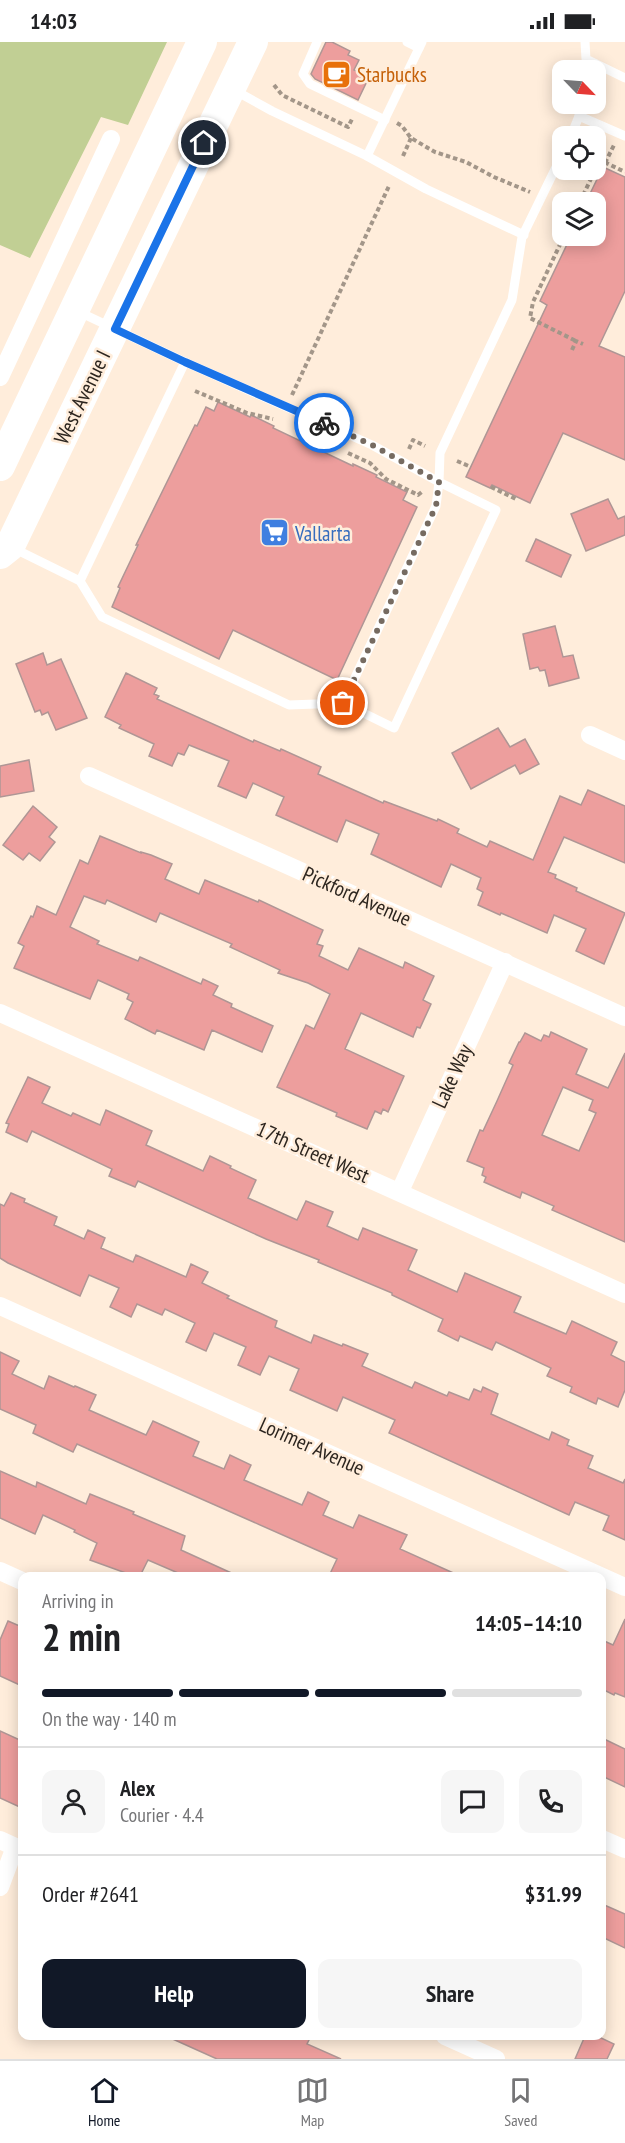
<!DOCTYPE html>
<html lang="en">
<head>
<meta charset="utf-8">
<style>
  :root { --surface:#fff; --page:#f6f6f6; --text:#202124; --muted:#757577; --line:#e0e0e0; --accent:#111827 }
  body { margin:0; font-family:"PT Sans Narrow",sans-serif; background:var(--page); color:var(--text); height:100vh; display:flex; flex-direction:column; font-size:22px; white-space:nowrap }
  * { box-sizing:border-box; margin:0 }
  p { font-size:20px; color:var(--muted) }
  .icon { flex:none; width:33px; height:33px; fill:none; stroke:currentColor; stroke-width:2; stroke-linecap:round; stroke-linejoin:round }
  .map { position:relative; flex:1; overflow:hidden }
  .drawer { position:absolute; left:18px; top:1530px; width:588px; height:468px; display:flex; flex-direction:column; background:var(--surface); border-radius:12px; box-shadow:0 3px 15px #0003 }
  .drawer>* { flex:none }
  .needle { width:39px; rotate:115deg }
  .controls { position:absolute; left:552px; top:18px; display:grid; gap:12px }
  .controls a { display:grid; place-items:center; width:54px; height:54px; border-radius:12px; background:var(--surface); box-shadow:0 3px 15px #0003; font-size:30px }
  .pin { position:absolute; display:grid; place-items:center; width:51px; height:51px; color:#fff; margin:-26px; border:3px solid #fff; border-radius:50%; box-shadow:0 2px 6px #0007 }
  .courier { position:absolute; display:grid; place-items:center; width:60px; height:60px; margin:-30px; border:4px solid #1a73e8; border-radius:50%; background:#fff; color:#222; box-shadow:0 2px 8px #0007 }
  .head em { font-style:normal; font-weight:700 }
  .head div { display:flex; flex-direction:column-reverse }
  .head { display:flex; align-items:center; justify-content:space-between; height:102px; padding:0 24px }
  h1 { font-size:39px; font-weight:700; line-height:45px }
  .bar { display:grid; grid-template-columns:repeat(4,1fr); gap:9px 6px; align-content:center; height:72px; padding:0 24px }
  .bar i { height:8px; border-radius:4px; background:var(--line) }
  .bar .current { background:var(--accent) }
  .bar p { grid-column:span 4 }
  .line { display:flex; align-items:center; gap:15px; padding:0 24px; border-top:2px solid var(--line) }
  .line div { flex:1 }
  .round { display:grid; place-items:center; flex:none; width:63px; height:63px; border-radius:12px; background:var(--page) }
  .cta { display:flex; gap:12px; margin-top:auto; padding:12px 24px }
  .cta a { flex:1; height:69px; border-radius:12px; background:var(--accent); color:#fff; font-size:24px; font-weight:700; line-height:69px; text-align:center }
  .cta a+a { background:var(--page); color:var(--text) }
  .status { display:flex; justify-content:space-between; align-items:center; height:42px; padding:0 30px; background:var(--surface); direction:ltr }
  .status svg { height:16px; fill:currentColor }
  .tabs { display:flex; justify-content:space-around; align-items:center; height:84px; border-top:2px solid var(--line); background:var(--surface); font-size:16px; color:var(--muted) }
  .tabs a { display:grid; justify-items:center; gap:3px }
  .tabs .current { color:var(--accent) }
  .map>svg:first-child { display:block }
  .green { fill:#c1cf94 }
  .building { fill:#ed9e9d; stroke:#af9695; stroke-width:1.5; fill-rule:evenodd }
  .lines { fill:none; stroke-linecap:round; stroke-linejoin:round }
  .path { stroke:#a39689; stroke-width:4; stroke-dasharray:4.5 3; stroke-linecap:butt }
  .service { stroke:#fff; stroke-width:9 }
  .minor { stroke:#fff; stroke-width:18 }
  .primary { stroke:#fff; stroke-width:30 }
  .done { stroke:#766b61; stroke-width:6; stroke-dasharray:0 10.8 }
  .route { stroke:#1a73e8; stroke-width:8 }
  .labels { text-anchor:middle; dominant-baseline:central; stroke-width:5; stroke-linejoin:round; paint-order:stroke }
  .food-label { font-size:21px; fill:#c56008; stroke:#ffeddb; text-anchor:start }
  .street-label { font-size:21px; fill:#2c251f; stroke:#ffeddb }
  .shop-label { font-size:21px; fill:#366cbe; stroke:#ffeddb; text-anchor:start }
</style>
</head>
<body>
<div class="status"><b>14:03</b><svg viewBox="0 0 49 12"><path d="M0 12V9h3v3zM5 12V6h3v6zM10 12V3h3v9zM15 12V0h3v12zM26 1h20v11H26zM47 4h2v5h-2z"/></svg></div>
<div class="map">
<svg width="625" height="2017" viewBox="0 0 625 2017">
  <rect width="100%" height="100%" fill="#ffeddb"/>
  <polygon class="green" points="0,0 167,0 128,83 101,75 30,216 0,203"/>
  <g class="building">
    <polygon points="326,0 332,0 350,9 348,13 359,18 354,28 369,35 358,58 315,37 311,32"/>
    <polygon points="603,125 625,135 625,249 599,304 625,315 625,418 563,391 530,461 492,443 490,446 466,435 547,263 540,259 571,194 596,194 596,160 586,160"/>
    <polygon points="218,360 250,375 251,373 274,384 273,386 353,424 353,422 377,433 376,435 407,450 403,458 417,465 337,638 233,588 219,617 112,565 120,546 118,545 138,503 136,503 195,383 197,384 206,365 214,369"/>
    <polygon points="608,457 618,477 625,474 625,493 586,509 571,472"/>
    <polygon points="536,497 571,513 561,535 526,519"/>
    <polygon points="555,584 563,615 573,613 579,636 549,644 545,628 540,629 538,625 530,627 523,592"/>
    <polygon points="43,611 47,623 61,617 87,676 56,688 48,670 42,673 40,668 35,670 16,622"/>
    <polygon points="126,631 157,646 154,652 159,654 157,657 253,700 254,698 280,709 281,707 321,725 318,732 383,761 384,759 437,779 438,777 459,787 457,791 487,805 490,799 533,818 560,754 581,763 588,748 625,764 625,821 564,795 548,830 556,833 555,836 577,846 576,849 625,871 604,922 576,909 586,887 554,873 547,891 501,871 500,873 478,863 483,850 477,847 481,836 451,822 441,845 371,812 379,792 346,778 337,800 276,773 284,755 253,741 246,756 218,744 229,719 189,703 184,713 178,711 172,724 149,714 154,702 119,686 121,683 105,675"/>
    <polygon points="498,686 510,705 525,697 539,722 520,732 515,723 471,747 452,711"/>
    <polygon points="29,718 34,749 0,755 0,724"/>
    <polygon points="33,764 57,785 49,795 55,800 40,819 29,811 23,818 3,803"/>
    <polygon points="100,794 141,811 141,810 151,813 172,822 165,837 199,852 205,838 258,860 259,858 323,888 317,902 323,904 319,914 348,928 359,906 403,926 405,920 434,934 423,958 431,962 420,986 417,985 413,995 361,971 345,1007 404,1034 388,1070 383,1067 381,1072 375,1069 367,1087 336,1074 337,1071 277,1045 306,983 314,987 330,952 308,941 278,931 280,928 230,905 232,902 160,871 156,880 107,858 105,862 84,854 70,885 99,899 97,902 138,919 140,915 201,942 203,937 218,944 213,953 232,962 231,965 273,984 262,1010 212,988 204,1008 157,988 155,992 125,977 133,960 127,957 129,952 98,938 90,957 14,926 24,904 18,901 31,874 33,875 37,864 56,873 80,818 88,822"/>
    <path d="M551,990L587,1007L576,1032L608,1046L625,1011V1200L552,1168L554,1164L522,1150L520,1156L484,1140L486,1135L482,1133L484,1126L467,1119L480,1088L483,1089L497,1059L513,1023L509,1021L519,1000H520L525,991L541,999L544,993L549,995ZM563,1045L593,1058L589,1068L596,1071L579,1109L542,1093Z"/>
    <polygon points="28,1035 50,1045 42,1061 71,1074 73,1071 100,1083 106,1068 152,1089 146,1103 203,1129 210,1114 231,1124 230,1126 256,1138 248,1156 297,1178 306,1159 333,1170 327,1184 358,1198 363,1186 417,1208 408,1228 457,1250 465,1231 521,1255 514,1270 566,1292 572,1279 617,1300 611,1313 625,1320 625,1348 618,1365 598,1356 596,1362 570,1350 572,1345 547,1334 551,1326 496,1300 492,1308 460,1294 458,1299 438,1289 443,1277 392,1253 392,1251 318,1220 319,1218 266,1197 138,1139 135,1145 109,1134 112,1127 32,1089 27,1100 6,1090 9,1082 6,1081"/>
    <polygon points="11,1151 25,1157 24,1160 57,1175 54,1183 84,1197 88,1188 105,1196 101,1206 133,1220 136,1213 186,1235 191,1222 208,1230 202,1241 229,1254 227,1256 277,1279 275,1285 311,1301 314,1293 342,1304 343,1302 368,1312 362,1324 412,1346 415,1340 447,1354 449,1350 469,1358 474,1347 481,1350 483,1345 498,1352 491,1372 549,1398 552,1390 569,1398 567,1403 593,1414 588,1426 623,1441 625,1437 625,1498 603,1488 609,1474 575,1460 569,1473 389,1391 395,1378 343,1355 337,1369 290,1348 299,1327 269,1314 260,1333 238,1323 246,1305 214,1291 206,1309 186,1300 195,1281 165,1267 162,1273 137,1262 131,1275 110,1265 119,1246 89,1233 80,1254 8,1221 0,1216 0,1162 4,1164"/>
    <polygon points="0,1310 19,1319 12,1332 44,1347 49,1334 74,1345 75,1344 96,1353 89,1368 146,1393 153,1379 199,1400 193,1414 224,1427 230,1413 251,1423 244,1438 302,1463 308,1450 329,1460 323,1473 353,1486 359,1473 407,1493 400,1507 460,1534 329,1534 337,1517 77,1402 73,1410 33,1391 36,1383 0,1367"/>
    <polygon points="0,1429 36,1445 37,1440 86,1462 90,1452 134,1470 133,1472 185,1494 181,1508 238,1534 185,1534 148,1518 140,1534 134,1534 90,1518 97,1501 74,1490 75,1488 43,1473 35,1492 0,1476"/>
    <polygon points="625,1577 625,1655 615,1651 614,1653 602,1647 602,1598 613,1603"/>
    <polygon points="8,1579 22,1585 22,1644 0,1634 0,1598"/>
    <polygon points="0,1689 22,1699 22,1766 0,1756"/>
    <polygon points="602,1696 625,1707 625,1745 602,1734"/>
    <polygon points="602,1862 625,1872 625,1906 602,1895"/>
    <polygon points="166,1994 311,1994 307,2002 341,2017 217,2017"/>
    <polygon points="585,1994 597,1994 614,2002 607,2017 575,2017"/>
  </g>
  <g class="lines">
    <g class="path">
      <polyline points="274,43 282,53 348,85 352,77"/>
      <polyline points="397,81 402,84 411,96 435,110 466,120 494,135 530,150"/>
      <polyline points="403,114 411,96"/>
      <polyline points="605,121 614,103"/>
      <polyline points="596,127 600,118 625,130"/>
      <polyline points="580,160 595,128"/>
      <polyline points="564,194 533,260 530,276 576,299"/>
      <polyline points="572,308 576,299 583,302"/>
      <polyline points="195,349 247,371 273,377"/>
      <polyline points="292,353 389,144"/>
      <polyline points="409,407 413,398 425,404"/>
      <polyline points="348,411 370,421 386,437 418,453 423,449"/>
      <polyline points="457,419 471,425"/>
      <polyline points="491,445 518,458"/>
    </g>
    <g class="service">
      <polyline points="317,0 303,32 310,42 385,78"/>
      <polyline points="407,0 419,6"/>
      <polyline points="585,0 586,17 625,36"/>
      <polyline points="234,48 272,69 367,114 426,147 524,193"/>
      <polyline points="579,74 581,62"/>
      <polyline points="571,94 579,74 625,94"/>
      <polyline points="367,114 422,0"/>
      <polyline points="77,269 185,320 372,403 439,440 436,464 343,661"/>
      <polyline points="13,506 80,539 102,575 289,663 343,661 394,686 496,468 439,440 440,411 512,258 522,195 562,113"/>
      <polyline points="80,539 185,320"/>
    </g>
    <g class="minor">
      <polyline points="0,335 111,97"/>
      <polyline points="590,693 625,709"/>
      <polyline points="89,734 625,975"/>
      <polyline points="0,971 625,1252"/>
      <polyline points="400,1149 505,920"/>
      <polyline points="0,1264 625,1545"/>
      <polyline points="0,1529 22,1539"/>
      <polyline points="602,1797 625,1807"/>
      <polyline points="0,1798 22,1808"/>
      <polyline points="0,1845 15,1805"/>
      <polyline points="445,1994 496,2017"/>
    </g>
    <g class="primary">
      <polyline points="0,424 202,0"/>
      <polyline points="0,512 10,504 253,0"/>
    </g>
  </g>
  <g class="lines">
    <polyline class="done" points="324,381 372,403 439,440 436,464 343,661"/>
    <polyline class="route" points="204,101 115,287 185,320 324,381"/>
  </g>
  <defs>
    <symbol id="cafe-square" viewBox="-11 -11 22 22"><rect x="-9" y="-9" width="18" height="18" rx="4" fill="#e8710a" stroke="#ffeddb"/><path d="M-5.5-4.5H6V0H3Q3 3.5 0 3.5H-2.5Q-5.5 3.5-5.5 0ZM3-3.2v2h1.7v-2ZM-6 4.5H4V6H-6Z" fill="#fff"/></symbol>
    <symbol id="supermarket-square" viewBox="-11 -11 22 22"><rect x="-9" y="-9" width="18" height="18" rx="4" fill="#3f7fe0" stroke="#ffeddb"/><path d="M-6-5.5h2.5l.6 2H6L4.5 2H-2.5L-4.4-4H-6ZM-1.5 3.2a1.3 1.3 0 1 0 .1 0ZM3 3.2a1.3 1.3 0 1 0 .1 0Z" fill="#fff"/></symbol>
  </defs>
  <g fill-rule="evenodd">
    <use href="#cafe-square" x="320" y="16" width="33" height="33"/>
    <use href="#supermarket-square" x="258" y="474" width="33" height="33"/>
  </g>
  <g class="labels">
    <g class="food-label">
      <text x="357" y="32">Starbucks</text>
    </g>
    <g class="street-label">
      <text transform="translate(82 355) rotate(-64)">West Avenue I</text>
      <text transform="translate(357 854) rotate(24)">Pickford Avenue</text>
      <text transform="translate(452 1034) rotate(-65)">Lake Way</text>
      <text transform="translate(313 1110) rotate(24)">17th Street West</text>
      <text transform="translate(312 1404) rotate(24)">Lorimer Avenue</text>
    </g>
    <g class="shop-label">
      <text x="295" y="491">Vallarta</text>
    </g>
  </g>
</svg>
<div class="controls">
<a><svg class="needle" viewBox="-14 -14 28 28"><path d="M0-13l5 13h-10z" fill="#e53935"/><path d="M0 13l5-13h-10z" fill="#757577"/></svg></a>
<a><svg class="icon" aria-label="locate" viewBox="0 0 24 24"><circle cx="12" cy="12" r="6"/><path d="M12 2v4M12 18v4M2 12h4M18 12h4"/></svg></a>
<a><svg class="icon" aria-label="layers" viewBox="0 0 24 24"><path d="M12 4l9 5-9 5-9-5zM3 14l9 5 9-5"/></svg></a>
</div>
<div class="pin" style="left:343px;top:661px;background:#ea580c"><svg class="icon" aria-label="bag" viewBox="0 0 24 24"><path d="M5 8h14l-1 12H6zM9 8a3 3 0 0 1 6 0"/></svg></div>
<div class="pin" style="left:204px;top:101px;background:#1f2937"><svg class="icon" aria-label="home" viewBox="0 0 24 24"><path d="M3 11l9-7 9 7M6 9v11h12V9"/></svg></div>
<div class="courier" style="left:324px;top:381px"><svg class="icon" aria-label="bike" viewBox="0 0 24 24"><circle cx="6" cy="16" r="4"/><circle cx="18" cy="16" r="4"/><path d="M6 16l4-8h5l3 8M10 8l3 8H6M13 5h3"/></svg></div>
<section class="drawer">
<div class="head"><div><h1>2 min</h1><p>Arriving in</p></div><em>14:05–14:10</em></div>
<div class="bar"><i class="current"></i><i class="current"></i><i class="current"></i><i></i><p>On the way · 140 m</p></div>
<div class="line" style="height:108px"><a class="round"><svg class="icon" aria-label="person" viewBox="0 0 24 24"><circle cx="12" cy="8" r="4"/><path d="M4 21q1-7 8-7t8 7"/></svg></a><div><b>Alex</b><p>Courier · 4.4</p></div><a class="round"><svg class="icon" aria-label="chat" viewBox="0 0 24 24"><path d="M4 5h16v11H9l-5 4z"/></svg></a><a class="round"><svg class="icon" aria-label="phone" viewBox="0 0 24 24"><path d="M5 4h4l2 5-3 2q2 4 5 5l2-3 5 2v4C11 20 4 13 5 4z"/></svg></a></div>
<div class="line" style="height:78px"><div>Order #2641</div><b>$31.99</b></div>
<div class="cta"><a>Help</a><a>Share</a></div>
</section>
</div>
<nav class="tabs">
<a class="current"><svg class="icon" aria-label="home" viewBox="0 0 24 24"><path d="M3 11l9-7 9 7M6 9v11h12V9"/></svg>Home</a>
<a><svg class="icon" aria-label="map" viewBox="0 0 24 24"><path d="M3 6l6-2 6 2 6-2v14l-6 2-6-2-6 2zM9 4v14M15 6v14"/></svg>Map</a>
<a><svg class="icon" aria-label="saved" viewBox="0 0 24 24"><path d="M7 4h10v16l-5-4-5 4z"/></svg>Saved</a>
</nav>
</body>
</html>
